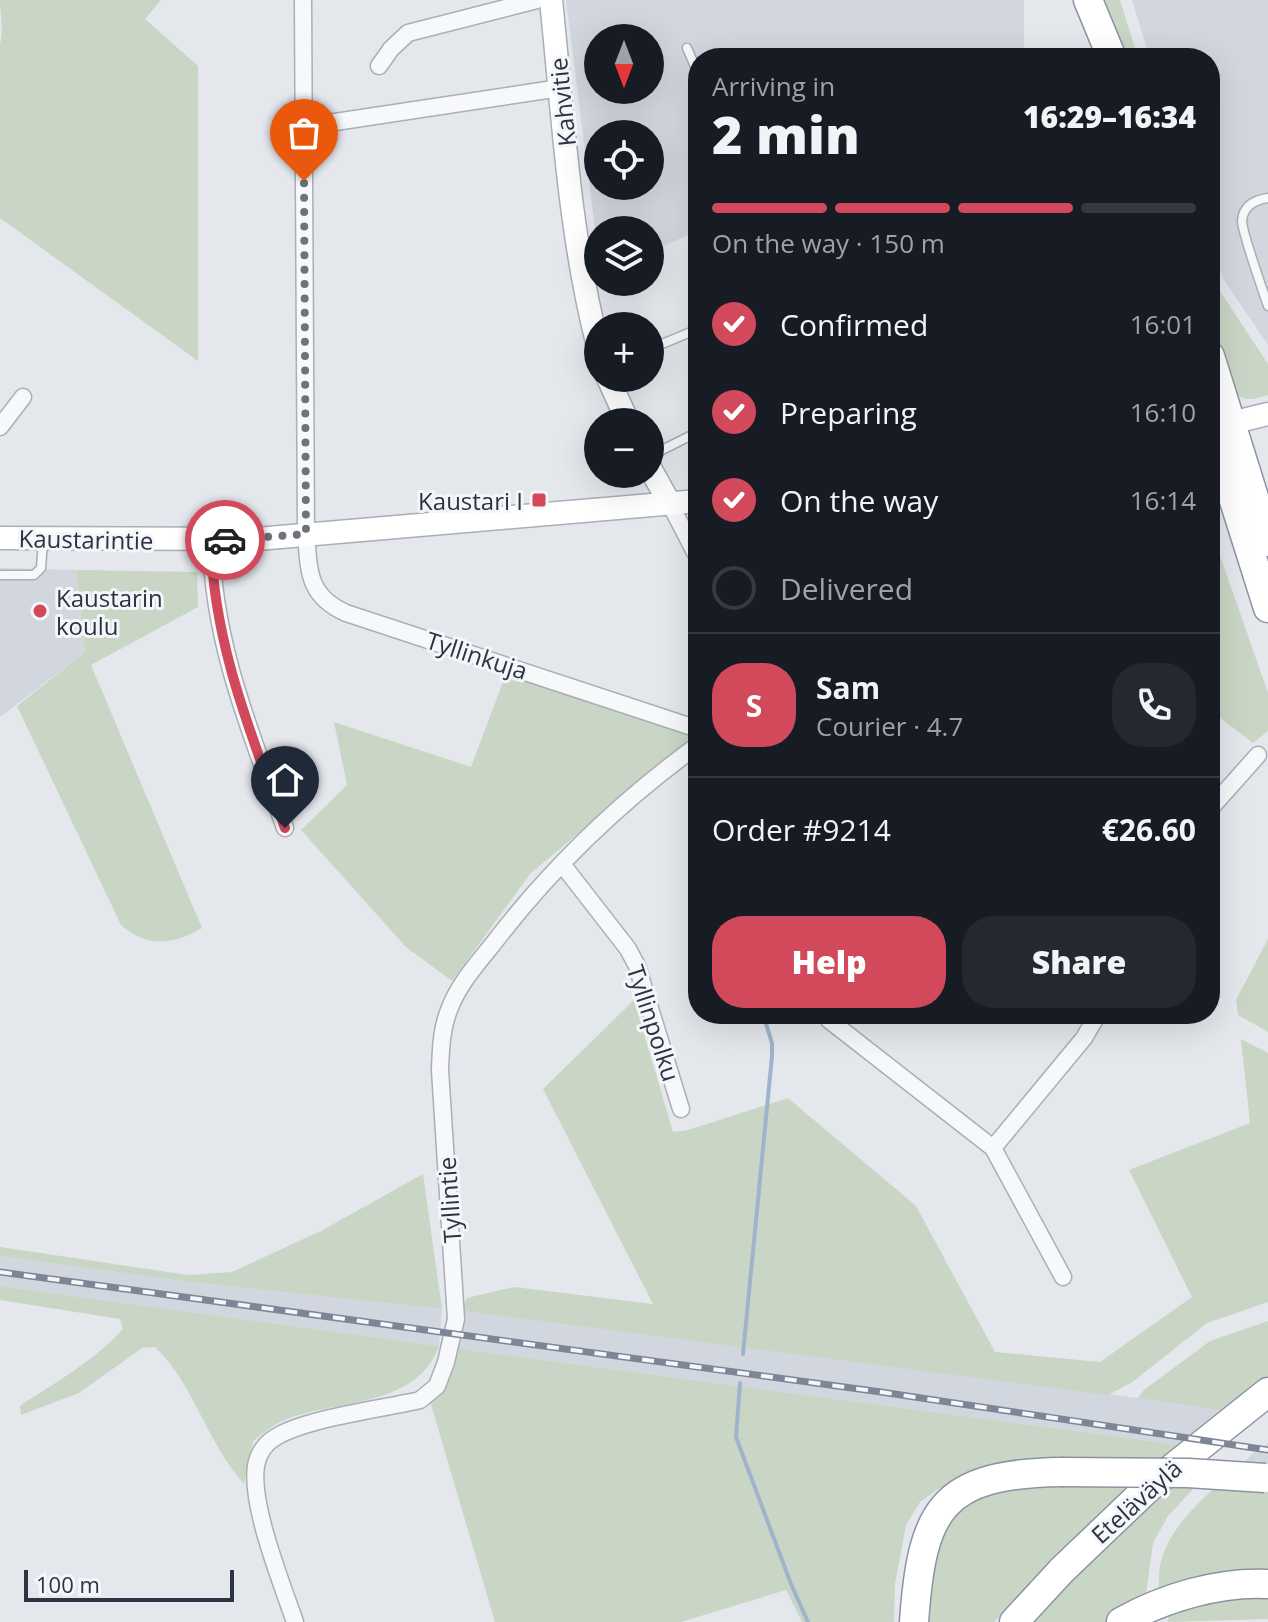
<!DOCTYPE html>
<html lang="en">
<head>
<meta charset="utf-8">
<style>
  :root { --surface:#171b24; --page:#242831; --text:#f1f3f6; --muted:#9ea1a6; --line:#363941; --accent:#d1495b }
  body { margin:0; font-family:"Open Sans",sans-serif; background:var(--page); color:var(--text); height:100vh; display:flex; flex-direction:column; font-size:30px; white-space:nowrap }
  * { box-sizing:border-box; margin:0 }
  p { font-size:26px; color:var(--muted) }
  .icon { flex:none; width:44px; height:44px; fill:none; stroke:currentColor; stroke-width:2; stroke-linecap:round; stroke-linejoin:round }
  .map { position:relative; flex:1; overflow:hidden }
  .details { position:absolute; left:688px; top:48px; width:532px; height:976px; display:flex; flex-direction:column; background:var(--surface); border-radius:32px; box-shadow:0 8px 32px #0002 }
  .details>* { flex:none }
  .needle { width:52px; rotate:180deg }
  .tools { position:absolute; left:584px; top:24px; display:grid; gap:16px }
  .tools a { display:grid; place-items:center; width:80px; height:80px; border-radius:50%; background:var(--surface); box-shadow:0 8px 32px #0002; font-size:40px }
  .scale { position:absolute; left:24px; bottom:20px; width:210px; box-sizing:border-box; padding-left:8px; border:4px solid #2b3445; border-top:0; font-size:22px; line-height:28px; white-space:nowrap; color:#2b3445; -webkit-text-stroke:6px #f4f6f9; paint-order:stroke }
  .pin { position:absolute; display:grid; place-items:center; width:68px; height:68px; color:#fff; margin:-82px -34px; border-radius:50% 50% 50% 0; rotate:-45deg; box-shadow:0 0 8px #0007 }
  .pin .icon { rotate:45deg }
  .courier { position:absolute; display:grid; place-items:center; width:80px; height:80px; margin:-40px; border:6px solid #d1495b; border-radius:50%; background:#fff; color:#222; box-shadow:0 2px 10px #0007 }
  .head em { font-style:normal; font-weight:800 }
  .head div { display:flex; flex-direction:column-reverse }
  .head { display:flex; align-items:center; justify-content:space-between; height:136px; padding:0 24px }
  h1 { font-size:52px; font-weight:800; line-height:60px }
  .bar { display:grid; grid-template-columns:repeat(4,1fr); gap:12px 8px; align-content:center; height:96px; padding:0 24px }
  .bar i { height:10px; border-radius:6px; background:var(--line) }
  .bar .current { background:var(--accent) }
  .bar p { grid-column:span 4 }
  .line { display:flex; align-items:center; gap:20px; padding:0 24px; border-top:2px solid var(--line) }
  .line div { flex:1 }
  .round { display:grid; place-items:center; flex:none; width:84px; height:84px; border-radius:32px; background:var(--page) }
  ol { padding:0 24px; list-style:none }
  li { display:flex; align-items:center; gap:24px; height:88px }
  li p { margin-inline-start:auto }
  li .icon { padding:8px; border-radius:50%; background:var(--accent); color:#fff; stroke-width:4 }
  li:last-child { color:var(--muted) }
  li i { width:44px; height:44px; border:4px solid var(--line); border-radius:50% }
  .button { display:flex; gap:16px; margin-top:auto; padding:16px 24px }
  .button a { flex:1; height:92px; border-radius:32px; background:var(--accent); color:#fff; font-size:32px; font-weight:800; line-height:92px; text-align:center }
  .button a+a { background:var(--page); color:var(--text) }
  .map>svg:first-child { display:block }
  .built { fill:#d2d6de; fill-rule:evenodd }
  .green { fill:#c9d6c5 }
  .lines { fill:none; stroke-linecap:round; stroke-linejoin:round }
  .stream { stroke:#9fb4cc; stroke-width:4 }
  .lane-casing { stroke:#a9aeb7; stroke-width:11 }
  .street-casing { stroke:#a9aeb7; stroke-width:19 }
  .secondary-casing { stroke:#a9aeb7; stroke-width:25 }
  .highway-casing { stroke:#8b94a3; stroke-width:31 }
  .lane { stroke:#f7f8fa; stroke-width:8 }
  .street { stroke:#f7f8fa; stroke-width:16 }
  .secondary { stroke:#fff; stroke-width:22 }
  .highway { stroke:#fff; stroke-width:28 }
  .rail-casing { stroke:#7d8696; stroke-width:7 }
  .rail { stroke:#f4f6f9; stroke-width:4; stroke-dasharray:12; stroke-linecap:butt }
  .highway-bridge-casing { stroke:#8b94a3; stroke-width:31; stroke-linecap:butt }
  .highway-bridge { stroke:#fff; stroke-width:28 }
  .done { stroke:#6c737f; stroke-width:8; stroke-dasharray:0 14.4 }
  .route { stroke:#d1495b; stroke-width:10 }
  .poi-dot { fill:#d1495b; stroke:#f4f6f9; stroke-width:3 }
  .labels { text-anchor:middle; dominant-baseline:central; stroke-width:6; stroke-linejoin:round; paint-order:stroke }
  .street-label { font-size:24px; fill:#2b3445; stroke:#f4f6f9 }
  .poi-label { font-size:24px; fill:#2b3445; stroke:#f4f6f9; text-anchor:end }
</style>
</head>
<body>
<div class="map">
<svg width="1268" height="1622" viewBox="0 0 1268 1622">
  <rect width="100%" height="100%" fill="#e4e7ec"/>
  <g class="built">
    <path d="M566,0H1024V58H698V230L650,253V230H598V253ZM598,38H650V90H598ZM598,134H650V186H598Z"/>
    <polygon points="1132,0 1268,0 1268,345 1224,280 1210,247 1210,58 1150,58"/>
    <polygon points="0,568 76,570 85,652 0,717"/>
    <polygon points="0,1256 180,1281 442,1309 439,1346 0,1286"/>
    <polygon points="461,1311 1138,1398 1224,1411 1181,1445 453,1348"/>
    <polygon points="1268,1443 1268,1470 1239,1468 1251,1455"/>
  </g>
  <g class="green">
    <path d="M0,0H161L145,19L198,66V361L0,218V44C4,29 0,16 0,0Z"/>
    <polygon points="1103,0 1120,0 1138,58 1123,58"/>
    <path d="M1210,276L1268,364V395C1261,397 1250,401 1243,398C1217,386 1210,301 1210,276Z"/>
    <polygon points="1210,512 1218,550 1268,693 1268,731 1253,743 1210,710"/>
    <path d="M76,570L197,572L198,607L91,665L202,928C173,945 148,948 121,925L17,706L85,652Z"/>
    <polygon points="506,674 694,736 530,874 452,981 406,947 301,830 347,785 334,722 471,767"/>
    <polygon points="1268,939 1268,1032 1238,1015 1236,1000"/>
    <polygon points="634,1000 673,1132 688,1130 788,1098 916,1206 995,1352 1100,1362 1192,1297 1129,1170 1250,1123 1241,1039 1268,1053 1268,1302 1207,1323 1131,1383 1108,1395 461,1311 467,1298 514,1287 653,1304 543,1089"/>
    <polygon points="423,1174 442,1309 180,1281 0,1256 0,1247 188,1275 232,1272 321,1231"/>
    <path d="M0,1286L439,1346C417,1408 334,1400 284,1420C273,1425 262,1434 253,1441L244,1484C207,1443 194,1384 155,1347L142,1348L79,1393L21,1415L20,1406C56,1382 94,1361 123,1329L120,1319L0,1300Z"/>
    <polygon points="1268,1321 1268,1376 1224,1411 1138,1398 1144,1390 1210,1341"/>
    <polygon points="453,1348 1181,1445 1159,1463 977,1473 938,1489 920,1502 906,1525 895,1584 894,1622 802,1622 786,1590 681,1622 495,1622 430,1401"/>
    <path d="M1133,1480L994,1622H929C930,1597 927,1565 937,1542C967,1471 1071,1483 1133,1480Z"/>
    <path d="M1219,1483L1268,1486V1579L1159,1598C1159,1588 1158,1576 1160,1566C1167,1531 1195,1507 1219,1483Z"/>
    <polygon points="1169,1485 1195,1487 1168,1516 1153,1543 1145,1601 1106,1622 1029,1622 1047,1601"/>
    <polygon points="1268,1594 1268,1619 1167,1622 1172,1609 1222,1597"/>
  </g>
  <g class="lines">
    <g class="stream">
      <polyline points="743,1354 772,1056 772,1043 763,1014"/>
      <polyline points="740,1383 736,1437 791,1584 808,1622"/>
    </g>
    <defs>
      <g id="lane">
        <polyline points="687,48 698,73"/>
        <path d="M1268,198C1255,200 1243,206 1242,221C1242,232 1263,291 1268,306"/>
        <polyline points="650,349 698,329"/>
        <polyline points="650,456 698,432"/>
        <polyline points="0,575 34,575 41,568 43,541"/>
      </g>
      <g id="street">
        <path d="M303,0L306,534C309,572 308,596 346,613L698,729"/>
        <polyline points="379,66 391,49 408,33 537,0"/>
        <polyline points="302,127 560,88"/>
        <polyline points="0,427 23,397"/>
        <polyline points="670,504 698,558"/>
        <path d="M211,541C213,644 251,733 285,828"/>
        <polyline points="1210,809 1258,755"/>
        <polyline points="562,864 628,949 637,966 681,1109"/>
        <polyline points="829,1020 993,1148 1063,1277"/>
        <polyline points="993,1148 1084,1038 1098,1014"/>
        <path d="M295,1622C282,1584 250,1505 256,1466C258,1454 265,1443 276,1437C307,1418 382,1409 420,1400L437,1386L446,1362L456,1319L440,1070C441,1049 441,1030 449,1010C458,985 477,964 493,944C551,868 621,801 698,745"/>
      </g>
      <g id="secondary">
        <path d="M551,0C563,115 569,234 598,346"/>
        <polyline points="608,378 628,422"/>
        <polyline points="1215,427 1268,414"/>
        <polyline points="650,468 670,504"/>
        <polyline points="0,538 257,539 698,501"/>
      </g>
      <g id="highway">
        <polyline points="1088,0 1112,58"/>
        <polyline points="1210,356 1268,542"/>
        <polyline points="1210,425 1268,608"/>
        <path d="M914,1622C922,1509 941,1474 1061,1472"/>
        <polyline points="1014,1622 1062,1570 1150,1486 1268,1392"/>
        <path d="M1121,1622C1163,1598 1220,1581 1268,1584"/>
      </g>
    </defs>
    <use href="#lane" class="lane-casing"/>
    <use href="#street" class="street-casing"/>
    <use href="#secondary" class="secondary-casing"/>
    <use href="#highway" class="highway-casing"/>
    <use href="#lane" class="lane"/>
    <use href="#street" class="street"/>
    <use href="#secondary" class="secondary"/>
    <use href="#highway" class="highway"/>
    <defs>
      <polyline id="rail" points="0,1272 881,1392 1268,1450"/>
    </defs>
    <use href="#rail" class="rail-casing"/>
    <use href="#rail" class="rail"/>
    <defs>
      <polyline id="highway-bridge" points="1061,1472 1188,1473 1265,1478"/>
    </defs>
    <use href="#highway-bridge" class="highway-bridge-casing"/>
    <use href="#highway-bridge" class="highway-bridge"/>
  </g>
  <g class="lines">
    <polyline class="done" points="225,540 306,534 304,181"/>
    <path class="route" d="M225,540L211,541C213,642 251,734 285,828"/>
  </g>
  <g class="poi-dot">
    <rect x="531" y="492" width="16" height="16" rx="4"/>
    <circle cx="40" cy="611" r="8"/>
  </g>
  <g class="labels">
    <g class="street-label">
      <text transform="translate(562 102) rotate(-96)">Kahvitie</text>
      <text transform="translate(86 539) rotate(1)">Kaustarintie</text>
      <text transform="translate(477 655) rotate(18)">Tyllinkuja</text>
      <text transform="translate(654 1023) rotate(72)">Tyllinpolku</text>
      <text transform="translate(449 1200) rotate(-94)">Tyllintie</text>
      <text transform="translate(1136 1501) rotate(-42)">Eteläväylä</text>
    </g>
    <g class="poi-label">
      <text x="523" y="500">Kaustari I</text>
      <text x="56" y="597" text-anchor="start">Kaustarin<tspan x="56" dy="28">koulu</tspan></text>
    </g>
  </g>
</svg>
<div class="tools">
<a><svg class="needle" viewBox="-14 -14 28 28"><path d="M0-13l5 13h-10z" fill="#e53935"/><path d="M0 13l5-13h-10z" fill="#9ea1a6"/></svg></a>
<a><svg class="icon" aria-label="locate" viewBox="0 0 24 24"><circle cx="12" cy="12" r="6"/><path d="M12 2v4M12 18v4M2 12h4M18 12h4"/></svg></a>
<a><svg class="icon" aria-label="layers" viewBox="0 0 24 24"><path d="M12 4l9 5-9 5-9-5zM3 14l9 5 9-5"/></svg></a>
<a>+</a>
<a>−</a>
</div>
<div class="scale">100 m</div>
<div class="pin" style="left:304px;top:181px;background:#ea580c"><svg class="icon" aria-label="bag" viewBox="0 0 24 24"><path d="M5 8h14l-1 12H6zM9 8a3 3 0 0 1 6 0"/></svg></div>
<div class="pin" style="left:285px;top:828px;background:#1f2937"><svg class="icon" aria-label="home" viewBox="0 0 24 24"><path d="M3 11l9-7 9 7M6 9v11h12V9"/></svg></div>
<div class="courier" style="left:225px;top:540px"><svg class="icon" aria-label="car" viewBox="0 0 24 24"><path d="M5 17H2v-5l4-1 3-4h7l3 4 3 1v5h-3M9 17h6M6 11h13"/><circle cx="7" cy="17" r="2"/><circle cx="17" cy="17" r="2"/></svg></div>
<section class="details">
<div class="head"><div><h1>2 min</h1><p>Arriving in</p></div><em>16:29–16:34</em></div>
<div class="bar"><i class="current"></i><i class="current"></i><i class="current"></i><i></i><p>On the way · 150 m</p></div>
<ol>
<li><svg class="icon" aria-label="check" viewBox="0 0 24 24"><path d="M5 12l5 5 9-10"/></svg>Confirmed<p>16:01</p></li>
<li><svg class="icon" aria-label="check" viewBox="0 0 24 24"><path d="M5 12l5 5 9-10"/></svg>Preparing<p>16:10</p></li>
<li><svg class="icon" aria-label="check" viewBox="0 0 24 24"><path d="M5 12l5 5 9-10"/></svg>On the way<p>16:14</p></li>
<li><i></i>Delivered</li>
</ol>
<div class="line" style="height:144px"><b class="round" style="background:var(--accent);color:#fff">S</b><div><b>Sam</b><p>Courier · 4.7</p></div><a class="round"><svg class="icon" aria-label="phone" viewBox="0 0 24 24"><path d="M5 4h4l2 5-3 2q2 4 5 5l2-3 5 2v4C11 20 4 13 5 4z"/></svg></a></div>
<div class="line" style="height:104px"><div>Order #9214</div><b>€26.60</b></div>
<div class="button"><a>Help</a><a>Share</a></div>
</section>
</div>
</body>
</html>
